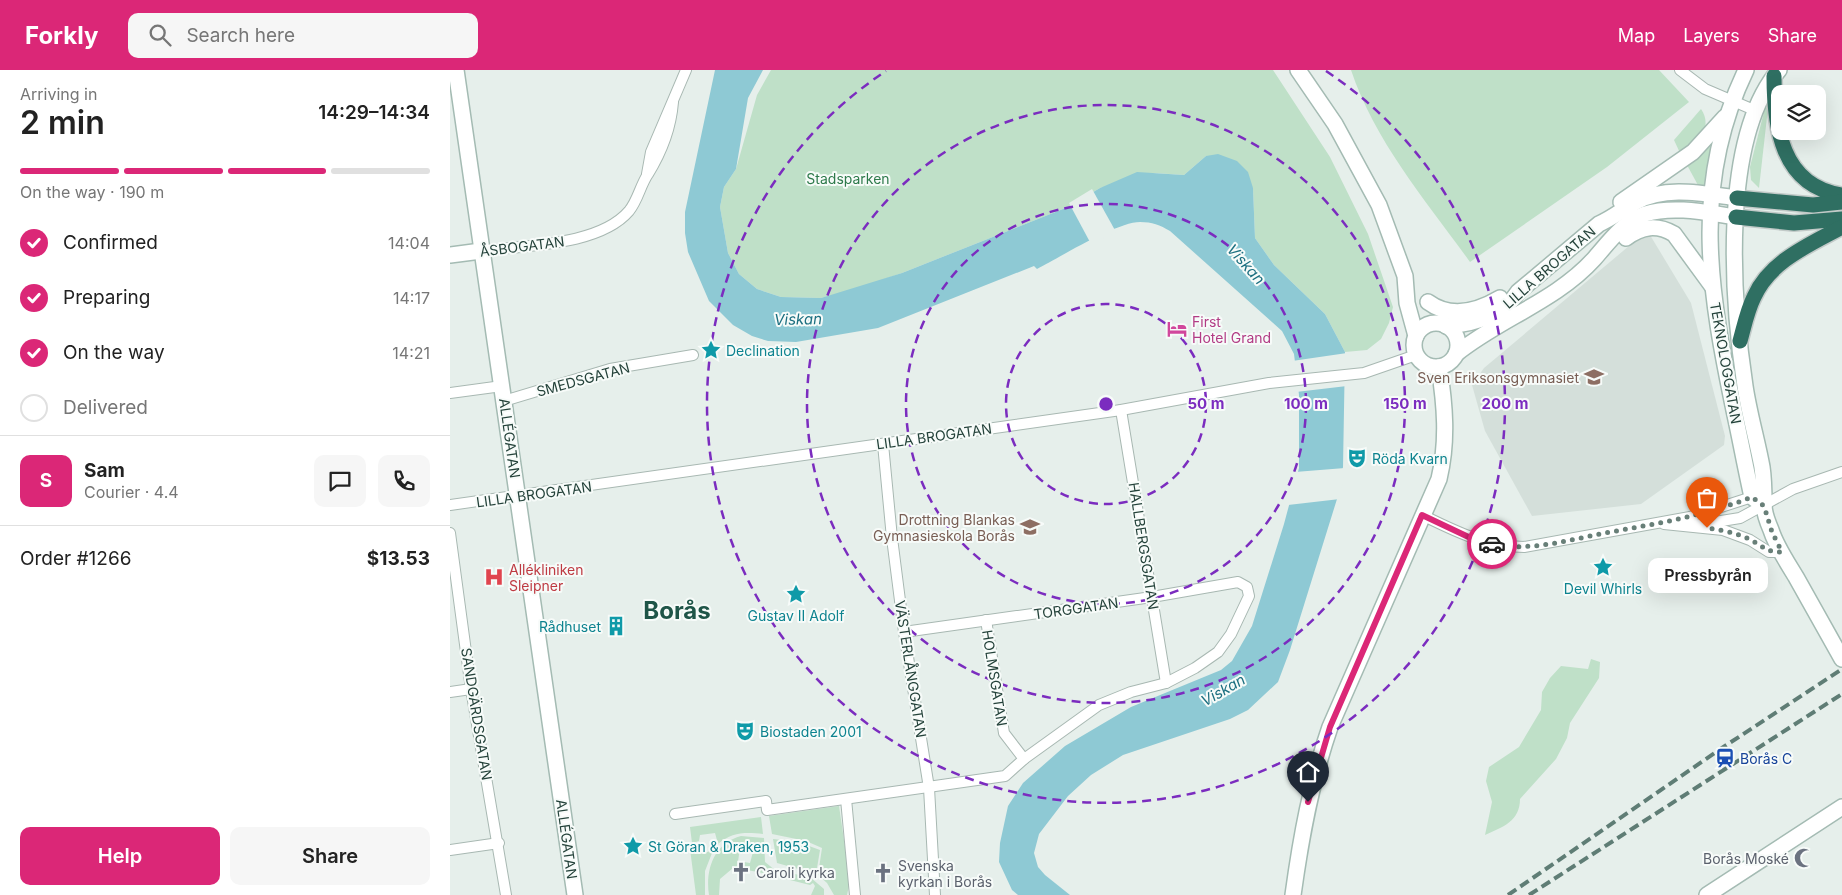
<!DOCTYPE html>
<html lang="en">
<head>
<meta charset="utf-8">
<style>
  :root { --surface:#fff; --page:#f6f6f6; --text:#222; --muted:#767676; --line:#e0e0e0; --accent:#db2777 }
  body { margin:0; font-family:Inter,sans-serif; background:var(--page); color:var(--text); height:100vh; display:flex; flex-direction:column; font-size:19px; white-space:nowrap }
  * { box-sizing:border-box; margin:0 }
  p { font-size:16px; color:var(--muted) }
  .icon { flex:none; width:28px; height:28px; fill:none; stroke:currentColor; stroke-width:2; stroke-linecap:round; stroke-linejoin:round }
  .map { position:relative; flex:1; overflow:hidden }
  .side { display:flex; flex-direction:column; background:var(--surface); width:450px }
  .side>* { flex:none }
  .controls { position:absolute; left:1321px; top:15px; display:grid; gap:10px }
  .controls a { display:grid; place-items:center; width:55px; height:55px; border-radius:10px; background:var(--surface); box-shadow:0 5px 20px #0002; font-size:25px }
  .pin { position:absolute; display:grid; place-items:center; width:42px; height:42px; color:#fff; margin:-51px -21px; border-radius:50% 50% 50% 0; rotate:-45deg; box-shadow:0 0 5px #0007 }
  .pin .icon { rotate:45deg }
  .courier { position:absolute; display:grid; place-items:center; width:50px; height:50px; margin:-25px; border:4px solid #db2777; border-radius:50%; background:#fff; color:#222; box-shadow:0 1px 6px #0007 }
  .bubble { position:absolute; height:35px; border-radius:10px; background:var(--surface); box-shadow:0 5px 20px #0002; font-size:16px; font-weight:600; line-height:35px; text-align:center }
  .head em { font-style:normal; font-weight:600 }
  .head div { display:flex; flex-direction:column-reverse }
  .head { display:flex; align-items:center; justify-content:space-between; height:85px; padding:0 20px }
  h1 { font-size:32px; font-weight:600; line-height:38px }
  .bar { display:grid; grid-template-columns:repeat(4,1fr); gap:8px 5px; align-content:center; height:60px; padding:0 20px }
  .bar i { height:6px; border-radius:4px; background:var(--line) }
  .bar .active { background:var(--accent) }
  .bar p { grid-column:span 4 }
  .line { display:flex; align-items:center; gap:12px; padding:0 20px; border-top:1px solid var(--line) }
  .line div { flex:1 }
  .round { display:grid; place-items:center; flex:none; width:52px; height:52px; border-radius:10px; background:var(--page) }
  ol { padding:0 20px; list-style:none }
  li { display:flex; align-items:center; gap:15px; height:55px }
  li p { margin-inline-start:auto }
  li .icon { padding:5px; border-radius:50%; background:var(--accent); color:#fff; stroke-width:4 }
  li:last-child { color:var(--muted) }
  li i { width:28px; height:28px; border:2px solid var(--line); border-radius:50% }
  .action { display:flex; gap:10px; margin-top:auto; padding:10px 20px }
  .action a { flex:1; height:58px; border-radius:10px; background:var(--accent); color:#fff; font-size:20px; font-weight:600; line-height:58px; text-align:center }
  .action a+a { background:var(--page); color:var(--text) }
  header { display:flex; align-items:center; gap:30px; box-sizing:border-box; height:70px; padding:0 25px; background:var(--accent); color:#fff }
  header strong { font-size:24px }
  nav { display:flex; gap:28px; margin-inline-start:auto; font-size:18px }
  .search { width:350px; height:45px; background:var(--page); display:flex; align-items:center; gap:12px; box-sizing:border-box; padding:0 18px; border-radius:10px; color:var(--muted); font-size:19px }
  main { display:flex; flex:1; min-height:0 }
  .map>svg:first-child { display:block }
  .built { fill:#d4dfda }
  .green { fill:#bfe0c8 }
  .water { fill:#8ec9d4 }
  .pier { fill:#e6efeb }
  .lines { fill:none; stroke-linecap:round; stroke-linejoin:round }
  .street-casing { stroke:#a8b8b2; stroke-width:12 }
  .secondary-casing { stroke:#a4bbb3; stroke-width:18 }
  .highway-casing { stroke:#c2cac8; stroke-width:18 }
  .street { stroke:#fff; stroke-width:10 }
  .secondary { stroke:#fff; stroke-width:15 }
  .highway { stroke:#2f6f62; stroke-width:15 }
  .rail { stroke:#5f7d75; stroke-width:4; stroke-dasharray:10 5; stroke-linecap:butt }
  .done { stroke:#687f78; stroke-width:5; stroke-dasharray:0 9 }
  .route { stroke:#db2777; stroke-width:6 }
  .ring { fill:none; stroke:#7b2cbf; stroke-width:2.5; stroke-dasharray:9 6 }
  .labels { text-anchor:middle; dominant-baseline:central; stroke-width:4; stroke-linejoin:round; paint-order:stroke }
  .park-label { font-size:14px; fill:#2d7a4b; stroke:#f7fbf9 }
  .street-label { font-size:14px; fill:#24423a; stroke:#f7fbf9 }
  .hotel-label { font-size:14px; fill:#b23c85; stroke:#f7fbf9; text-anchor:start }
  .culture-label { font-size:14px; fill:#0d838f; stroke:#f7fbf9; text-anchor:start }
  .education-label { font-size:14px; fill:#785e54; stroke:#f7fbf9; text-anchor:end }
  .health-label { font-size:14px; fill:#be3a42; stroke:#f7fbf9; text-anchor:start }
  .transit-label { font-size:14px; fill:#164399; stroke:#f7fbf9; text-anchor:start }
  .worship-label { font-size:14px; fill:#5b616d; stroke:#f7fbf9; text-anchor:start }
  .water-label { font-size:15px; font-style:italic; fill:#1c6f80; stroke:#f7fbf9 }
  .town-label { font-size:24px; font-weight:bold; fill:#1f5548; stroke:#f7fbf9 }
  .centre { fill:#7b2cbf; stroke:#f7fbf9; stroke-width:2.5 }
  .ring-label { font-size:15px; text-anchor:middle; font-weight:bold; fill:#7b2cbf; stroke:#f7fbf9; stroke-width:4; stroke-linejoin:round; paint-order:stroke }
</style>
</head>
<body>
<header>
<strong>Forkly</strong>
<div class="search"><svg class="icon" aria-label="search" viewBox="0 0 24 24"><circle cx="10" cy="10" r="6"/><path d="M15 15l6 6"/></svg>Search here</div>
<nav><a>Map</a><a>Layers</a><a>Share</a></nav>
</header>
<main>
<section class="side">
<div class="head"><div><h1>2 min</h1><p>Arriving in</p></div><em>14:29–14:34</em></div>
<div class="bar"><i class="active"></i><i class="active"></i><i class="active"></i><i></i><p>On the way · 190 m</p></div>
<ol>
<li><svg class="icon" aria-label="check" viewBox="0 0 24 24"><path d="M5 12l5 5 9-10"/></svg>Confirmed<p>14:04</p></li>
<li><svg class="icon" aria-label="check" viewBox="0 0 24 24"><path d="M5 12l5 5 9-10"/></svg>Preparing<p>14:17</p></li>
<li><svg class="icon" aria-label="check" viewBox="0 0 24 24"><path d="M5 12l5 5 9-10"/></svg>On the way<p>14:21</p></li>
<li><i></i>Delivered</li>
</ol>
<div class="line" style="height:90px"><b class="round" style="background:var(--accent);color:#fff">S</b><div><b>Sam</b><p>Courier · 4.4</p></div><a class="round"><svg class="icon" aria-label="chat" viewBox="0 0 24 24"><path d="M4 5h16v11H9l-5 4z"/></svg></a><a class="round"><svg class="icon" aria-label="phone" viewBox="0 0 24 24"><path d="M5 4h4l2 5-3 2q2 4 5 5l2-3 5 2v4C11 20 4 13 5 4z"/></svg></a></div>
<div class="line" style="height:65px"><div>Order #1266</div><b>$13.53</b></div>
<div class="action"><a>Help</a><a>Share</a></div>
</section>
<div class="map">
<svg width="1392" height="825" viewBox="0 0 1392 825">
  <rect width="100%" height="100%" fill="#e6efeb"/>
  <polygon class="built" points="1192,165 1200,165 1241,233 1275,366 1274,375 1191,434 1082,446 1035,361 1022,315 1034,298"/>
  <g class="green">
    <polygon points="321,0 823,0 880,87 918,164 943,237 939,253 931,269 917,280 895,282 875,244 824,195 805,168 803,118 756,86 734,105 704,103 650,118 618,137 452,203 406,219 371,228 331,227 307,219 289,204 278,183 270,137 274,117 286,99 307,25"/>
    <path d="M901,0H1209L1239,32L1157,97L1020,192C977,132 925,72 901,0Z"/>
    <polygon points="1315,38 1318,38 1309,118 1301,110 1300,97"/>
    <path d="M1251,39C1264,58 1247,76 1230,83L1224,70Z"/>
    <polygon points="1264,69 1255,118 1249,117 1237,95"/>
    <path d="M1141,589L1150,592L1149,608L1120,653L1117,668L1106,689L1070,729C1070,751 1053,757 1035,765L1042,732L1036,711L1039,697L1069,677L1091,640L1092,622L1100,608L1111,596L1138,599Z"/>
    <polygon points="389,736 400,811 397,825 384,825 377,813 368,805 372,778 356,771 322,764 319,746"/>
    <path d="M311,747L313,764C295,762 282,762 268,774L265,763L250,765L249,771L242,773L240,757Z"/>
    <path d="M291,766L314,768L315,792L325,800L324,805L292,799L294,792L300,793L303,782L290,778L287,798L283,796V798L270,809L269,825H259C255,800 264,773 291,766Z"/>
    <polygon points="323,769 348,772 370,780 366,804 327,793"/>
    <polygon points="251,778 249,784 261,781 262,783 255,801 255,825 246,825 240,779"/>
    <polygon points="337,802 361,808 374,819 374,825 361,825 365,816 363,813 360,815 336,809"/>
  </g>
  <path class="water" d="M265,0H313L298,28L286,99L274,117L270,137L278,183L289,204L307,219L331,227L371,228L452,203L618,137L650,118L687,102L734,105L756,86L768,84L787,91L798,102L803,118L805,168L824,195L875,244L895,282L893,397L887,429L840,580L828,612L798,640L780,649L673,685L641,705L618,726L589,764L584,783L588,797L595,805L620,825H568L562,820L549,792L550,773L558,736L573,713L615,676L681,637L771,600L782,591L802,556L834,454L849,398V325L844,284L832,261L720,161C710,155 702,152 690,152C667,152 610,187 587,199L584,196L428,258L346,272L318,271L302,266L283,255L259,231L238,182L235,163V142Z"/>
  <g class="pier">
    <polygon points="642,119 666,162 641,174 619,133"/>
    <polygon points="897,283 897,316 846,322 842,291"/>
    <polygon points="895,398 890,429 838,435 845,402"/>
  </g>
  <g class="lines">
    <defs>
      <g id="street">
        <polyline points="1230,0 1255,19 1304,40"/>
        <polyline points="197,104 201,82 236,0"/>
        <path d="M31,181C75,175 149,176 179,141C188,130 190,116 198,104C211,83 221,57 223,32"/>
        <polyline points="0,323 52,316"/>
        <polyline points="54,331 160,299 243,285"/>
        <polyline points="671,340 716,613"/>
        <polyline points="433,374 442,468 454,562 479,718 485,825"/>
        <polyline points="0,435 671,340 819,313 914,303 966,285"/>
        <path d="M972,445C1007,462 1034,476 1074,477L1240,447L1302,427"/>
        <polyline points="1214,454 1273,460 1300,470 1319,482 1332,482"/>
        <polyline points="1240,456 1290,448 1343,419 1392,402"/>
        <polyline points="0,463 21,619 56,825"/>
        <polyline points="536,550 554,663 574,689"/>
        <polyline points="0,622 21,619"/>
        <polyline points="396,729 405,825"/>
        <polyline points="225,744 316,731 317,740 555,706 574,689 649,635 681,622 716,613 745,598 768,582 781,564 799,526 797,517 788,512 702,527 454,562"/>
        <polyline points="0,780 49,773"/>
      </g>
      <g id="secondary">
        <polyline points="6,0 125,825"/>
        <polyline points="848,0 885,54 929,135 955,206 957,233 966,266"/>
        <path d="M1296,0C1240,116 1260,225 1285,345C1291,373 1296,400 1302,427L1314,436"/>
        <path d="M1329,0C1270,69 1282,230 1295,316C1299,343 1307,370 1312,397C1314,410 1314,422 1314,435C1314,443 1318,453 1321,460C1326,476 1337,492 1346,507C1361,534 1377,562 1392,589"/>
        <polyline points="1171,132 1243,82 1275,47"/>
        <path d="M1176,168C1192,156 1207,154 1224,164L1262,216"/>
        <polyline points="0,185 31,181"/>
        <path d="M978,232C1001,249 1028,241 1050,228"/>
        <circle cx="986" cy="275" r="22"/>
        <path d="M996,256C1023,254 1053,246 1068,222L1149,154C1163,148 1173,139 1186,132C1216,115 1255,124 1287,128"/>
        <path d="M1006,284C1049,249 1106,231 1144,189C1158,173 1174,151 1195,144C1224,135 1258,143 1286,147"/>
        <path d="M843,825C851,767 861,712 880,657L989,409C998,371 995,335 989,297"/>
        <polyline points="1257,825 1392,737"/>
      </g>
      <g id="highway">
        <path d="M1324,6C1324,56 1331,116 1392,125"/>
        <polyline points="1287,128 1363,135 1392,132"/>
        <polyline points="1286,147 1344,153 1392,149"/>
        <path d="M1290,271C1294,257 1297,241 1304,227C1320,191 1359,175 1392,157"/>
      </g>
    </defs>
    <use href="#street" class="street-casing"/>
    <use href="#secondary" class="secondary-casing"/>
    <use href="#highway" class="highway-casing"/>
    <use href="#street" class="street"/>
    <use href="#secondary" class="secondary"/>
    <use href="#highway" class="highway"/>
    <g class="rail">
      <polyline points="1058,825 1272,678 1392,599"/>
      <polyline points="1079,825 1392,624"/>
    </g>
  </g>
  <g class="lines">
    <path class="done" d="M1042,474C1079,482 1118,470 1155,463C1205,454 1254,446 1302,427L1314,436L1322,462L1332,482C1315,482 1313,476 1299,469C1286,463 1271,460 1257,458"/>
    <polyline class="route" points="858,732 880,657 972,445 1027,471 1042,474"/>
  </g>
  <g class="ring">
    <circle cx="656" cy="334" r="100"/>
    <circle cx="656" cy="334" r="200"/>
    <circle cx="656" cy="334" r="299"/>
    <path d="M876 1A399 399 0 1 1 436 1"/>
  </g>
  <defs>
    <symbol id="hotel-bare" viewBox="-9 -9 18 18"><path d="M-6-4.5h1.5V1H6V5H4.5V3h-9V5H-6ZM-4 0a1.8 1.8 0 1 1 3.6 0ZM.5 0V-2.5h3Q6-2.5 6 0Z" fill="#d1479c" stroke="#f7fbf9" stroke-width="2.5" paint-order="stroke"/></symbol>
    <symbol id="sight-bare" viewBox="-9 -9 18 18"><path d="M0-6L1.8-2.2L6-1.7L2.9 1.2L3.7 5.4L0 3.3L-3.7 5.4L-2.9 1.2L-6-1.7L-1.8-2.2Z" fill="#0f9aa8" stroke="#f7fbf9" stroke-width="2.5" paint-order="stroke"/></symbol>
    <symbol id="school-bare" viewBox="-9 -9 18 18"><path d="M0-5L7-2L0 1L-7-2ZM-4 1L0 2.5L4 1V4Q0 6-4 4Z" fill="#8d6e63" stroke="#f7fbf9" stroke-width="2.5" paint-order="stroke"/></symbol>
    <symbol id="theatre-bare" viewBox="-9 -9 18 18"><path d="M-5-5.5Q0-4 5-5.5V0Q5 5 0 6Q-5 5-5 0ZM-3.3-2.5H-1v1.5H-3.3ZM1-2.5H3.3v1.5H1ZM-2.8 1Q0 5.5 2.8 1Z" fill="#0f9aa8" stroke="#f7fbf9" stroke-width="2.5" paint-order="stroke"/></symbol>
    <symbol id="hospital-bare" viewBox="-9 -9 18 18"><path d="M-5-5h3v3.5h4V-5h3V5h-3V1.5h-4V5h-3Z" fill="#e0444e" stroke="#f7fbf9" stroke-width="2.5" paint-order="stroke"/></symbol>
    <symbol id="building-bare" viewBox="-9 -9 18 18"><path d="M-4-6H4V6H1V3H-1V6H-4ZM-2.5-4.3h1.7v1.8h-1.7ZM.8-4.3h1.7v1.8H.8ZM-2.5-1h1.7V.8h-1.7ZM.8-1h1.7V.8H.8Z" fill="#0f9aa8" stroke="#f7fbf9" stroke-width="2.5" paint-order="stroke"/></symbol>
    <symbol id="station-bare" viewBox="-9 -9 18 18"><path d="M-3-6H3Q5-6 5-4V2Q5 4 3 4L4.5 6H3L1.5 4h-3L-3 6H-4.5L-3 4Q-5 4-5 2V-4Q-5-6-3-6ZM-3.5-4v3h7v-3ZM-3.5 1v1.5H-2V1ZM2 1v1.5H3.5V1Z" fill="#1a4fb4" stroke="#f7fbf9" stroke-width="2.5" paint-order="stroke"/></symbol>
    <symbol id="mosque-bare" viewBox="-9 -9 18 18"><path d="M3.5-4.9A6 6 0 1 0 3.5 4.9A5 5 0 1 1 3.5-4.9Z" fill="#6b7280" stroke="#f7fbf9" stroke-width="2.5" paint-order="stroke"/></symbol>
    <symbol id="church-bare" viewBox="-9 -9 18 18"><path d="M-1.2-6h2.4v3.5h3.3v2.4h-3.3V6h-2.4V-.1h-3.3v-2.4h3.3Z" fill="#6b7280" stroke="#f7fbf9" stroke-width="2.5" paint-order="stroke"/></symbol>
  </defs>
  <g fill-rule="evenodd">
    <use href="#hotel-bare" x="713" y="245" width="28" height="28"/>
    <use href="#sight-bare" x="247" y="266" width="28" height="28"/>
    <use href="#school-bare" x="1130" y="293" width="28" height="28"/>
    <use href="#theatre-bare" x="893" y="374" width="28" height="28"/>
    <use href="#school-bare" x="566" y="443" width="28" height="28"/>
    <use href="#sight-bare" x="1139" y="483" width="28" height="28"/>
    <use href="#hospital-bare" x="30" y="493" width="28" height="28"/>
    <use href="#sight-bare" x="332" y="510" width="28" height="28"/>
    <use href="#building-bare" x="152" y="542" width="28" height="28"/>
    <use href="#theatre-bare" x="281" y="647" width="28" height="28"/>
    <use href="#station-bare" x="1261" y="674" width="28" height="28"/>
    <use href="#sight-bare" x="169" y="762" width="28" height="28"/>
    <use href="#mosque-bare" x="1340" y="774" width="28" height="28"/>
    <use href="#church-bare" x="277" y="788" width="28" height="28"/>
    <use href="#church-bare" x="419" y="789" width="28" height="28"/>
  </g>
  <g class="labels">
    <g class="park-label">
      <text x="398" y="108">Stadsparken</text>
    </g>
    <g class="street-label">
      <text transform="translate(72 176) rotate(-7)">ÅSBOGATAN</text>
      <text transform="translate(1099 197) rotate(-41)">LILLA BROGATAN</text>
      <text transform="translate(1276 293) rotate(80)">TEKNOLOGGATAN</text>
      <text transform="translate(133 309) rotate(-15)">SMEDSGATAN</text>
      <text transform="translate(484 366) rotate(-8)">LILLA BROGATAN</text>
      <text transform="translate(60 368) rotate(82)">ALLÉGATAN</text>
      <text transform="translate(84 424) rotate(-8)">LILLA BROGATAN</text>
      <text transform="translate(694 476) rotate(81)">HALLBERGSGATAN</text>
      <text transform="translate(626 538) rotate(-8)">TORGGATAN</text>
      <text transform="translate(461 599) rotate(81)">VÄSTERLÅNGGATAN</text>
      <text transform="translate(545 608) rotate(81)">HOLMSGATAN</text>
      <text transform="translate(27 644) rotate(81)">SANDGÄRDSGATAN</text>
      <text transform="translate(117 769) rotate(82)">ALLÉGATAN</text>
    </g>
    <g class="hotel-label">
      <text x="742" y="251">First<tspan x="742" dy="16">Hotel Grand</tspan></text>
    </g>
    <g class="culture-label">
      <text x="276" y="280">Declination</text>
      <text x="922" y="388">Röda Kvarn</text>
      <text x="1153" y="518" text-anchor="middle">Devil Whirls</text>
      <text x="346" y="545" text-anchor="middle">Gustav II Adolf</text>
      <text x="151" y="556" text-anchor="end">Rådhuset</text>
      <text x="310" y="661">Biostaden 2001</text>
      <text x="198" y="776">St Göran &amp; Draken, 1953</text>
    </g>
    <g class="education-label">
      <text x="1129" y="307">Sven Eriksonsgymnasiet</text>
      <text x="565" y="449">Drottning Blankas<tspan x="565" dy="16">Gymnasieskola Borås</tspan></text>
    </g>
    <g class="health-label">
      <text x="59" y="499">Allékliniken<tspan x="59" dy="16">Sleipner</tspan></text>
    </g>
    <g class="transit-label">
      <text x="1290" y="688">Borås C</text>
    </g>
    <g class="worship-label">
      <text x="1339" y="788" text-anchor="end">Borås Moské</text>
      <text x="448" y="795">Svenska<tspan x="448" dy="16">kyrkan i Borås</tspan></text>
      <text x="306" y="802">Caroli kyrka</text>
    </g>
    <g class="water-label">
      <text transform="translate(796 194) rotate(48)">Viskan</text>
      <text transform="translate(348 249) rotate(-1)">Viskan</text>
      <text transform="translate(773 620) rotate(-30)">Viskan</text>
    </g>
    <g class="town-label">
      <text x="227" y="540">Borås</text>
    </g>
  </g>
  <circle cx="656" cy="334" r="8" class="centre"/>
  <g class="ring-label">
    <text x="756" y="339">50 m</text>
    <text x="856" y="339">100 m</text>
    <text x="955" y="339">150 m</text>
    <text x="1055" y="339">200 m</text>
  </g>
</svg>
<div class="controls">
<a><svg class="icon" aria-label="layers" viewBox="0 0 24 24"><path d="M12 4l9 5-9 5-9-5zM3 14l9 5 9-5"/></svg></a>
</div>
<div class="pin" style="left:1257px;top:458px;background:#ea580c"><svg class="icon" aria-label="bag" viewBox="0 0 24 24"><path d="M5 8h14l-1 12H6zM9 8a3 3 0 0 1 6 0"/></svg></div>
<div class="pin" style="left:858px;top:732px;background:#1f2937"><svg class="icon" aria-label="home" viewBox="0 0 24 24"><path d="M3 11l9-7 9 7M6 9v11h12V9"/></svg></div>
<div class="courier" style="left:1042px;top:474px"><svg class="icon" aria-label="car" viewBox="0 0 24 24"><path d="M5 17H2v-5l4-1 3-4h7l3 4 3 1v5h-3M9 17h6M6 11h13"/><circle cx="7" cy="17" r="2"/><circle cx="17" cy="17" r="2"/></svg></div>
<div class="bubble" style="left:1198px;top:488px;width:120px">Pressbyrån</div>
</div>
</main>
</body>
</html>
